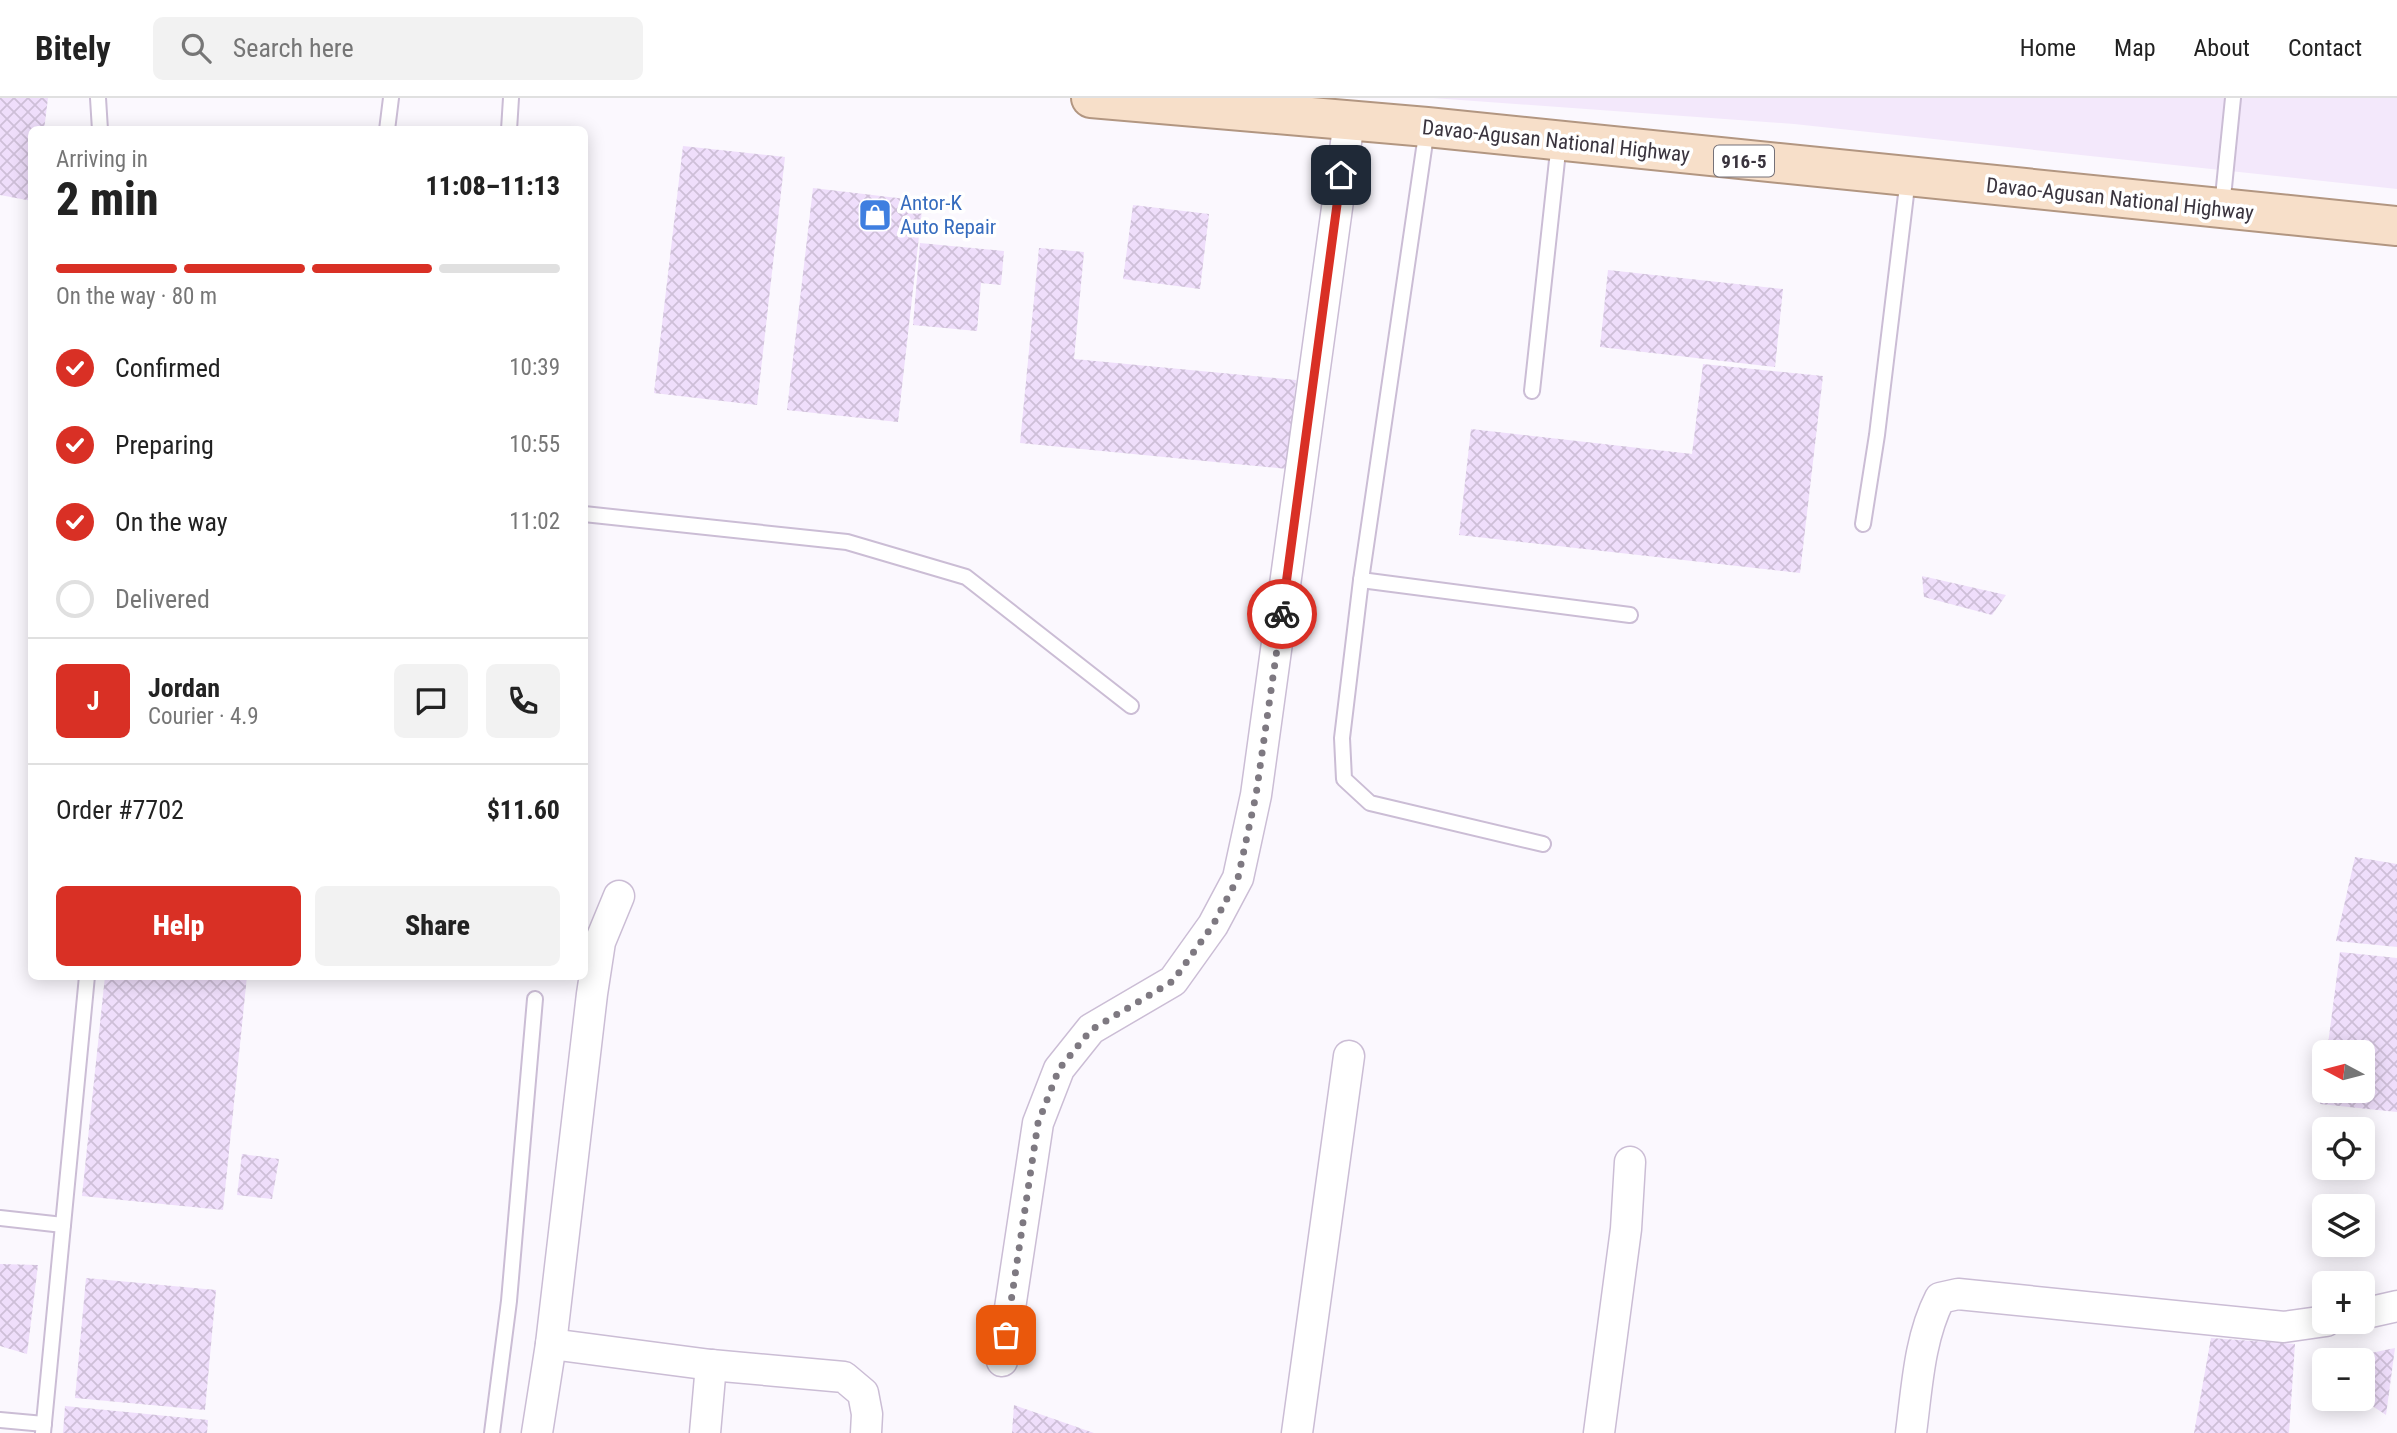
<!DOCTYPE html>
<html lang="en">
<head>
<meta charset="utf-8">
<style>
  :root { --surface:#fff; --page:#f2f2f2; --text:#222; --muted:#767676; --line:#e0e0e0; --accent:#d93025 }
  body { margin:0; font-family:"Roboto Condensed",sans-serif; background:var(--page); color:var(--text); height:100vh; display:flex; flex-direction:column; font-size:26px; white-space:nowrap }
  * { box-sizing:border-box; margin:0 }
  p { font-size:23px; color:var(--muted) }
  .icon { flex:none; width:38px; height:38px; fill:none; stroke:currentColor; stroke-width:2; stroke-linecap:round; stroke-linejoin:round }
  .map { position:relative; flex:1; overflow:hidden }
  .panel { position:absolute; left:28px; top:28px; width:560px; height:854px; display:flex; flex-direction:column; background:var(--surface); border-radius:10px; box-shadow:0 4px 18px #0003 }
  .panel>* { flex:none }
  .needle { width:46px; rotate:277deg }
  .buttons { position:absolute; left:2312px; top:942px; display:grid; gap:14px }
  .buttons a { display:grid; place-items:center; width:63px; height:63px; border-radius:10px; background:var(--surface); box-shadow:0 4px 18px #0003; font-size:35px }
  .pin { position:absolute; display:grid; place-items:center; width:60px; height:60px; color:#fff; margin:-30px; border-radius:14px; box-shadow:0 4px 10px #0006 }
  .courier { position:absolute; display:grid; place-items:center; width:70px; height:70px; margin:-35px; border:5px solid #d93025; border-radius:50%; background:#fff; color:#222; box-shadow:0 2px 9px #0007 }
  .overview em { font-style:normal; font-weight:800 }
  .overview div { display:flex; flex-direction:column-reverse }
  .overview { display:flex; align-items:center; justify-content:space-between; height:119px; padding:0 28px }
  h1 { font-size:46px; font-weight:800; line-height:52px }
  .bar { display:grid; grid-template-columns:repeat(4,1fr); gap:10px 7px; align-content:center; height:84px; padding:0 28px }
  .bar i { height:9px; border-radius:5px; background:var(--line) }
  .bar .active { background:var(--accent) }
  .bar p { grid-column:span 4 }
  .line { display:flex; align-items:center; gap:18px; padding:0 28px; border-top:2px solid var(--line) }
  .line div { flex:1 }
  .round { display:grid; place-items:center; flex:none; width:74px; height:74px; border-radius:10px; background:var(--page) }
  ol { padding:0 28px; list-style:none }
  li { display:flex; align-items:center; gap:21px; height:77px }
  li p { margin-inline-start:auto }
  li .icon { padding:7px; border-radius:50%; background:var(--accent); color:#fff; stroke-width:4 }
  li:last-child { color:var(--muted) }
  li i { width:38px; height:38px; border:4px solid var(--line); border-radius:50% }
  .button { display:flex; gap:14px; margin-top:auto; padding:14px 28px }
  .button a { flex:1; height:80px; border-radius:10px; background:var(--accent); color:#fff; font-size:28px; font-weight:800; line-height:80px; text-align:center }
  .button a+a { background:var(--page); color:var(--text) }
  header { display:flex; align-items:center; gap:42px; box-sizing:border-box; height:98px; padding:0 35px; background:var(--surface); border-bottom:2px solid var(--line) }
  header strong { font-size:33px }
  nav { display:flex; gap:38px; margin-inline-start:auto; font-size:24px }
  .search { width:490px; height:63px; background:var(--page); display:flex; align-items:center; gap:18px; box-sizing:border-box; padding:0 24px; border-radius:10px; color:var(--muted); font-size:26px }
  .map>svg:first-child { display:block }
  .built { fill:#f3e8fb }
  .building { fill:url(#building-cross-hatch) }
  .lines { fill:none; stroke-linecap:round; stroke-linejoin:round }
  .lane-casing { stroke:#cbbdd5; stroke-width:18 }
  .street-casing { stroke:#cbbdd5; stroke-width:33 }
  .primary-casing { stroke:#b29681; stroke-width:42 }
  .lane { stroke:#fff; stroke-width:14 }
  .street { stroke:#fff; stroke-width:30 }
  .primary { stroke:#f7dfc9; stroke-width:38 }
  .done { stroke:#7e7981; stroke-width:7; stroke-dasharray:0 12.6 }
  .route { stroke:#d93025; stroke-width:9 }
  .labels { text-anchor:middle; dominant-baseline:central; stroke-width:7; stroke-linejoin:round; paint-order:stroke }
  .shield { fill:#fff; stroke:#757178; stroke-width:2 }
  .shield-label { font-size:19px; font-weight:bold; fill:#3a343e }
  .street-label { font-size:21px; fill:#3a343e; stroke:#fff }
  .shop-label { font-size:21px; fill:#366cbe; stroke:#fff; text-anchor:start }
</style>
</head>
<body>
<header>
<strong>Bitely</strong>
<div class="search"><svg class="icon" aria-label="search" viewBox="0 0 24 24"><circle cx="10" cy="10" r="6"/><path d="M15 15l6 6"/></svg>Search here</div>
<nav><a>Home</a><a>Map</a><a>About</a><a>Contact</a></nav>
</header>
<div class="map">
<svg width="2397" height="1335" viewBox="0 0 2397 1335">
  <defs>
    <pattern id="building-cross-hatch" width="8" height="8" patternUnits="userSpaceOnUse" patternTransform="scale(1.75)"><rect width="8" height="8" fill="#efdefb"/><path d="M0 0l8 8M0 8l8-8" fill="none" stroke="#cebfd8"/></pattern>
  </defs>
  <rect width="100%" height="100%" fill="#fbf8fe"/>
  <polygon class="built" points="1433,0 2397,0 2397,91 1794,26"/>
  <g class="building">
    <polygon points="0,0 48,0 44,32 32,32 32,103 0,97"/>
    <polygon points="683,48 785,59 757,307 654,295"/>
    <polygon points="813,90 923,103 898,324 787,312"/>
    <polygon points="1133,107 1209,116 1200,191 1123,181"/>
    <polygon points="920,145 1004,153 1001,187 981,185 977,233 913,227"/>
    <polygon points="1039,150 1084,154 1074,261 1296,282 1287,371 1020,345"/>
    <polygon points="1608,172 1783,191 1775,269 1600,249"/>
    <polygon points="1703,266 1823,278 1800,475 1459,437 1471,331 1692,356"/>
    <polygon points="1922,478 2006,497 1992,517 1924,499"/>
    <polygon points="2355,759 2397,766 2397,849 2336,843"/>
    <polygon points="2340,854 2397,860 2397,1014 2320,1006 2322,992 2362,992 2362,954 2327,954"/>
    <polygon points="105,878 247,878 223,1112 82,1098"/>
    <polygon points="242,1056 279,1061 272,1101 237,1097"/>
    <polygon points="0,1166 38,1167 27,1256 0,1248"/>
    <polygon points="86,1180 216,1192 205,1312 75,1300"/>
    <polygon points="2211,1240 2295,1246 2289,1335 2194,1335"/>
    <polygon points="2395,1250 2386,1317 2365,1303 2366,1256"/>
    <polygon points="1014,1307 1094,1335 1012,1335"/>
    <polygon points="65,1308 208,1322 207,1335 63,1335"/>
  </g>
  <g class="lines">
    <defs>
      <g id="lane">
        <polyline points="98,0 100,32"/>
        <polyline points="1427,30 1361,482 1342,640 1344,681 1370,705 1543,746"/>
        <polyline points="387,32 391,0"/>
        <polyline points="509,32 511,0"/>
        <polyline points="2222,109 2233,0"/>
        <polyline points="1532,293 1559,44"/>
        <polyline points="584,416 847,444 966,479 1131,608"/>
        <polyline points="1863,426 1877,337 1908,80"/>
        <polyline points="1361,482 1630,517"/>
        <polyline points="0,1120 63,1127"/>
        <polyline points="0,1322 44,1326"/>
        <polyline points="43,1335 87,878"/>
        <polyline points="492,1335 509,1203 535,901"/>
      </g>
      <g id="street">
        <polyline points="2362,1216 2397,1208"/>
        <polyline points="551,1246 711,1267 844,1279 863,1295 867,1316 866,1335"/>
        <polyline points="1002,1263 1038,1025 1059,971 1091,931 1173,883 1213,827 1238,780 1256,697 1349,23"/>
        <polyline points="537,1335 551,1246 592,896 600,844 619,798"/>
        <polyline points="705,1335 711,1267"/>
        <polyline points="1297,1335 1349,958"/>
        <polyline points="1599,1335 1626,1131 1630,1064"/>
        <path d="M1911,1335C1917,1290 1919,1241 1940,1200L1958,1196L2284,1229L2326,1223"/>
      </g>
      <polyline id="primary" points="1091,0 1427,29 2397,128"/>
    </defs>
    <use href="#lane" class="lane-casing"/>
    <use href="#street" class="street-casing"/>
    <use href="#primary" class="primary-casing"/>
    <use href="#lane" class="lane"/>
    <use href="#street" class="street"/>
    <use href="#primary" class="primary"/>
  </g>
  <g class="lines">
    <polyline class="done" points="1006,1237 1038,1025 1059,971 1091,932 1173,883 1213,827 1238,780 1256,697 1282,516"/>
    <polyline class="route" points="1282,516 1341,77"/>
  </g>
  <defs>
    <symbol id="shop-square" viewBox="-11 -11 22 22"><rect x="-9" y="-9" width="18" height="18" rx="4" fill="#3f7fe0" stroke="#fff"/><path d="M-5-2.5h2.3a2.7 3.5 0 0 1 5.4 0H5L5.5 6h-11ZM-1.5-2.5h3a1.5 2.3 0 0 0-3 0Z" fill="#fff"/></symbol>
  </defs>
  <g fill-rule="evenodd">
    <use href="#shop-square" x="856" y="98" width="38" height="38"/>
  </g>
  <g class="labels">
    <rect class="shield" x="1714" y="47.5" width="60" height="31" rx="5"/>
    <g class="shield-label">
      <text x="1744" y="63">916-5</text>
    </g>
    <g class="street-label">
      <text transform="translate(1556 43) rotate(6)">Davao-Agusan National Highway</text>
      <text transform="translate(2120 101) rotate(6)">Davao-Agusan National Highway</text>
    </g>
    <g class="shop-label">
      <text x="900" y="105">Antor-K<tspan x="900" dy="24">Auto Repair</tspan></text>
    </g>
  </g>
</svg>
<div class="buttons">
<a><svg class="needle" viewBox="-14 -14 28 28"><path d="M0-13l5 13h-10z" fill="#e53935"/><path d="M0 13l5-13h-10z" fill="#767676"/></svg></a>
<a><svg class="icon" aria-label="locate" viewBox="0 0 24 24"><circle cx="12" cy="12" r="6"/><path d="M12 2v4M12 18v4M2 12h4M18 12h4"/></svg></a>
<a><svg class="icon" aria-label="layers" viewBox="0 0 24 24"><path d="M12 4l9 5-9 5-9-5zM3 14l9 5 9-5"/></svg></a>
<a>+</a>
<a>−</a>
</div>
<div class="pin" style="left:1006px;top:1237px;background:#ea580c"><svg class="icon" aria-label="bag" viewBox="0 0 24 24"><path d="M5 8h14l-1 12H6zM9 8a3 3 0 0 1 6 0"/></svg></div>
<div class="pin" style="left:1341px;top:77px;background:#1f2937"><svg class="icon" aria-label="home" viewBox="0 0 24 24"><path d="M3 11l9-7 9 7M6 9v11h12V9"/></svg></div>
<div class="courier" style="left:1282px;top:516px"><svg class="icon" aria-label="bike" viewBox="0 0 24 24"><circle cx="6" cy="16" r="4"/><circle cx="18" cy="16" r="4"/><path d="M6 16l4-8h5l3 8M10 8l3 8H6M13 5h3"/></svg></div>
<section class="panel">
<div class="overview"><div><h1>2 min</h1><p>Arriving in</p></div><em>11:08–11:13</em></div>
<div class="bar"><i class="active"></i><i class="active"></i><i class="active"></i><i></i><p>On the way · 80 m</p></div>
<ol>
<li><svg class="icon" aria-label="check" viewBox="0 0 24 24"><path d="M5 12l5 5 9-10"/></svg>Confirmed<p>10:39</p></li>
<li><svg class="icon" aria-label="check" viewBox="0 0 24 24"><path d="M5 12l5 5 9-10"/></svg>Preparing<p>10:55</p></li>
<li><svg class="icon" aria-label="check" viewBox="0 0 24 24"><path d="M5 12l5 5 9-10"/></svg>On the way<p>11:02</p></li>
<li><i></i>Delivered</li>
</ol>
<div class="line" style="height:126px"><b class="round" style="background:var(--accent);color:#fff">J</b><div><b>Jordan</b><p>Courier · 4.9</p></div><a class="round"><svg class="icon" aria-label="chat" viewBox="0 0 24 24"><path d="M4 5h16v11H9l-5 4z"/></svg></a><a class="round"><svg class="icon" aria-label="phone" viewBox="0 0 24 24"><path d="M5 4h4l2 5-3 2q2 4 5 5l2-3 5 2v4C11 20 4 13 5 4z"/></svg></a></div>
<div class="line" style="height:91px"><div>Order #7702</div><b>$11.60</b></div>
<div class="button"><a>Help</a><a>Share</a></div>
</section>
</div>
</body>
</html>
